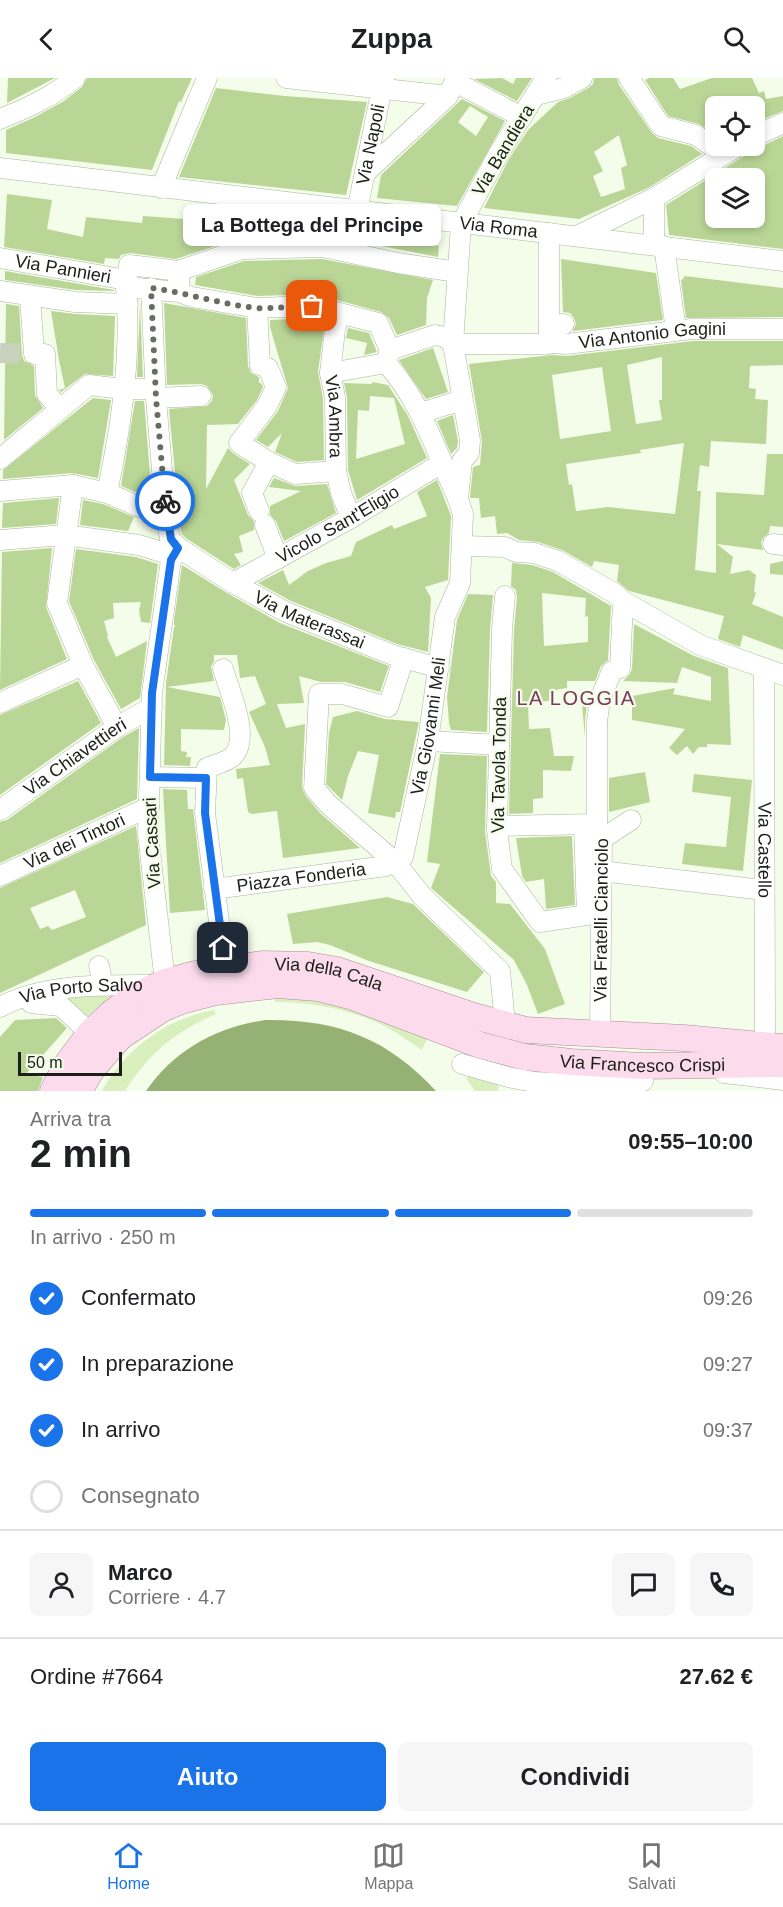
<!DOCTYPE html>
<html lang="it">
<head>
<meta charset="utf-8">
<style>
  :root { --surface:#fff; --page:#f6f6f6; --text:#202124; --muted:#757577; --line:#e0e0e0; --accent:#1a73e8 }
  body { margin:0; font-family:Helvetica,sans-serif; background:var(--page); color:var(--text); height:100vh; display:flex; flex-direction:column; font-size:22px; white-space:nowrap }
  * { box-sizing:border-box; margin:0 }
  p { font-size:20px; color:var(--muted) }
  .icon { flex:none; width:33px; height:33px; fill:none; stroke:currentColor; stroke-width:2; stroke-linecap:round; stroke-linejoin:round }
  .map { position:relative; height:1013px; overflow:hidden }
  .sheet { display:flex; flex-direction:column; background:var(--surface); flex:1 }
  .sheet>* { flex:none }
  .tools { position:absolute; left:705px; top:18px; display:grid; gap:12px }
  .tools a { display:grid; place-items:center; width:60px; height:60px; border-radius:9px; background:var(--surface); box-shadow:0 3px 9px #0003; font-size:30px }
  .scale { position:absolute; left:18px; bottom:15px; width:104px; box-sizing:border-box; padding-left:6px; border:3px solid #1c1f18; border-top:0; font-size:16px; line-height:21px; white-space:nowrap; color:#1c1f18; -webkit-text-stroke:4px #f4fde9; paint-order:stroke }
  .pin { position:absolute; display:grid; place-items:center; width:51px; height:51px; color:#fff; margin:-26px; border-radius:12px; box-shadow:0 3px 9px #0006 }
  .courier { position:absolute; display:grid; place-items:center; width:60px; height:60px; margin:-30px; border:4px solid #1a73e8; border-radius:50%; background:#fff; color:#222; box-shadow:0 2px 8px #0007 }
  .bubble { position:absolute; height:42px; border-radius:9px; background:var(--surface); box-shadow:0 3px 9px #0003; font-size:20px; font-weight:600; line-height:42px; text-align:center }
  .head em { font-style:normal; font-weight:600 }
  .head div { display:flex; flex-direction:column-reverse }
  .head { display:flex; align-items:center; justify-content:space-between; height:102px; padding:0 30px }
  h1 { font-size:39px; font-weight:600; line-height:45px }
  .bar { display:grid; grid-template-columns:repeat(4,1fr); gap:9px 6px; align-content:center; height:72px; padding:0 30px }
  .bar i { height:8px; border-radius:4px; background:var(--line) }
  .bar .on { background:var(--accent) }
  .bar p { grid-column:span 4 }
  .line { display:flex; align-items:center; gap:15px; padding:0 30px; border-top:2px solid var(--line) }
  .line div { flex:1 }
  .round { display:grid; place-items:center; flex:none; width:63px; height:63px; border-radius:9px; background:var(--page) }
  ol { padding:0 30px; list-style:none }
  li { display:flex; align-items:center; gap:18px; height:66px }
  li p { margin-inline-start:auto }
  li .icon { padding:6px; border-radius:50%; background:var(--accent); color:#fff; stroke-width:4 }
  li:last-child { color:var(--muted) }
  li i { width:33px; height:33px; border:3px solid var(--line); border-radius:50% }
  .primary-button { display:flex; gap:12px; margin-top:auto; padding:12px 30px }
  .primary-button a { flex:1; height:69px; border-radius:9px; background:var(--accent); color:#fff; font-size:24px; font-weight:600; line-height:69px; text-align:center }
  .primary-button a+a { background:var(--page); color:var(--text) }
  header { display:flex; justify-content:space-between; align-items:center; height:78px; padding:0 30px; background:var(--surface); font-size:27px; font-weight:600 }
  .menu { display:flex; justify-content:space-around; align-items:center; height:84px; border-top:2px solid var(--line); background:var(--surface); font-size:16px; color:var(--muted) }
  .menu a { display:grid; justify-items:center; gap:3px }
  .menu .on { color:var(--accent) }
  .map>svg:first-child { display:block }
  .green { fill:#d9efbe }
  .water { fill:#96b174 }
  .building { fill:#bad697; fill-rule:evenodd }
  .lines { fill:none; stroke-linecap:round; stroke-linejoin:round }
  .minor-tunnel { stroke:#c9d1bf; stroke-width:20; stroke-dasharray:20 10; stroke-linecap:butt }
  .minor-casing { stroke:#abb4a1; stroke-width:21 }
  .major-casing { stroke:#ac8b99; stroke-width:27 }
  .minor { stroke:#fff; stroke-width:20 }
  .major { stroke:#fcdcec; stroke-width:26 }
  .done { stroke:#686d61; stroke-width:6; stroke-dasharray:0 10.8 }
  .route { stroke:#1a73e8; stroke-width:8 }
  .labels { text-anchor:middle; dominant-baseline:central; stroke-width:4.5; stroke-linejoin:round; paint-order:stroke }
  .street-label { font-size:18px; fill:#1c1f18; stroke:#f4fde9 }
  .neighbourhood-label { font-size:20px; letter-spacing:1.5px; fill:#7c3c5f; stroke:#f4fde9 }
</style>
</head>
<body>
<header><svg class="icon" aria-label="back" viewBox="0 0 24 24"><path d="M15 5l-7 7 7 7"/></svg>Zuppa<svg class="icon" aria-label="search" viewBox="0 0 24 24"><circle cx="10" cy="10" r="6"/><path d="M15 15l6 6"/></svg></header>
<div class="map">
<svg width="783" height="1013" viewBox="0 0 783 1013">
  <rect width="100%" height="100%" fill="#f4fde9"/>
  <g class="green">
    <polygon points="62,916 114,916 86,939 66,922"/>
    <path d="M275,920C330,919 378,941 427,961L422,972C411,965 401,957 390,951C359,933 311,923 275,924Z"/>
    <path d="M214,932L216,936C175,954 149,975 125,1013H102C126,970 166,941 214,932Z"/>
    <polygon points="473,996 499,1003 498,1013 475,1013 466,1000"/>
  </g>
  <path class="water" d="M265,942C337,941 387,960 436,1013H146C174,972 217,949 265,942Z"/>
  <g class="building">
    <polygon points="8,0 55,0 7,25"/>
    <polygon points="87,0 192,0 181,24 179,23 152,92 6,75 6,52 35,39 64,23 82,9"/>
    <polygon points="502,0 513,6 516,0 532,0 517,23 474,1"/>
    <path d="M594,0H617L619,7L652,55L658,60L691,68L702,76L648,110L579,141L484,130L509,81L528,52L558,24L570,20L588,10L593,6ZM619,57L627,87L621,90L625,111L601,119L593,98L603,93L594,74Z"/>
    <polygon points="649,0 673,0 680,11 712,0 752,0 759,15 764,13 766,21 783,18 783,33 754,45 754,28 716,28 716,56 699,46 668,38 645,2"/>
    <polygon points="216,10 285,18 367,24 346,117 179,99"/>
    <path d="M462,21L505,43L457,128L377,120L381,97ZM470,28L488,39L476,58L458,44Z"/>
    <path d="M783,58V171L669,157L666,127L744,78L750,70H759ZM716,100H754V140H716Z"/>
    <polygon points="7,116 52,122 47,151 83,159 86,139 142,145 143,138 240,145 439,168 438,179 325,157 242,159 176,181 130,175 121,177 119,181 105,180 104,186 4,169"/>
    <polygon points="322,181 433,202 427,220 426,247 397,257 389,240 381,234 315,216 258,218 195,207 196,199 244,183"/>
    <polygon points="561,181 656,195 663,242 573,253 576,246 574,240 570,235 563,234"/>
    <polygon points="5,193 114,212 114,213 76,212 5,202"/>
    <polygon points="685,198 783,210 783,239 686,240 681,203"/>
    <polygon points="164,225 246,240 248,288 251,295 259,299 259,305 261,305 263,309 257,322 238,346 207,347 206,411 228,370 233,375 250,386 234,402 248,437 254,443 254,452 239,458 243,474 234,476 241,487 234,491 187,461 182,456 180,448 169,331 207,328 212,323 213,317 207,308 201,306 167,307"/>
    <polygon points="6,226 19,228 22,277 24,283 34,288 35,317 43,330 4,362"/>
    <polygon points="140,227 143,299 137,299"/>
    <polygon points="51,233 75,236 115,238 113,298 85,296 61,314 59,312 65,310 59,282"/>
    <polygon points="311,240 325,244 318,294 323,320 324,382 297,384 275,374 282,355 268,369 256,362 278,333 288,310 270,249 270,242"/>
    <polygon points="348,250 369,255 377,274 364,277 367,265 346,260"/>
    <path d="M693,263H783V287L750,288L749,310L756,311L755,321L768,322L766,366L711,363L709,389L700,387L697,413H701L695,492L716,495V414L764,417L767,376H783V449L770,448L769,455L764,459L761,464L763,472L717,466L733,479L730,496L749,492L756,497L754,514L756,515L752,526L783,539V572L743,557L740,569L718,561L724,538L629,513L617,503L619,487L594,483L592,489L562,472L538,464L519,462L507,455L497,456L495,438L481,440L479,420H470L473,389L480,387L482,363L469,286L553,277L567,278ZM662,279V322H659L662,342L636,346L627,287ZM602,289L611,353L560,361L552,297ZM684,365L675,436L608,429L576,433L572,406L569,407L566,386L641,375L640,372Z"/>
    <polygon points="433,270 448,314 426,321 399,282"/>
    <path d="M372,304L388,307L408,338L427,380L357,422L348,392L347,319L344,305L372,306ZM370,318L394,320L405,366L356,381L358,332L369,333Z"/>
    <polygon points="93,320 111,322 98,400 72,395 3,401 3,392"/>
    <polygon points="135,323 144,323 152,421 121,408"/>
    <polygon points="453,337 458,363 457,370 451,376 437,343"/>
    <polygon points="274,400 295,408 327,406 336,435 284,463 276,443 270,437 270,428 301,413 269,409"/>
    <polygon points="437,402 451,438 448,502 425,509 431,520 428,574 397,566 291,523 258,505 283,492 289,507 308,493 326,485 351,478 356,464 392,447 394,451 427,438 417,414"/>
    <polygon points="59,420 56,446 2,450 3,425"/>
    <polygon points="83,422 103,426 134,439 128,453 80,447"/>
    <polygon points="52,470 46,529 67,581 0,612 2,474"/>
    <polygon points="76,471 136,479 158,486 150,545 141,544 139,532 141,524 113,525 114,540 104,543 108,558 107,559 116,579 147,563 140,620 121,631 94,582 69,523"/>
    <polygon points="783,483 783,497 770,496 770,486"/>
    <path d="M512,485L532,487L553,494L611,528L608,582L601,588L595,603H567V610L555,612L554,622L528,626L529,651L550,650L554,678H574L571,693L543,692V720L533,721V735L509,736L514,552L517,519L516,512L511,508ZM542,515L586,520L585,539L588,538V564L544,568Z"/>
    <polygon points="182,487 227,515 280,545 389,588 380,614 345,604 321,604 299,598 304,625 277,626 286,650 305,646 302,709 305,717 320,735 360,770 283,780 277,733 252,736 248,734 243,700 237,701 236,691 270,687 265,669 249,634 266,626 255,598 240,600 237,577 214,577 214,583 211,589 214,603 167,609 220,619 226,642 224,652 181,651 181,673 187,674 186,679 191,679 190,688 164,687 166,605 174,549 176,548 174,547 174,542"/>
    <polygon points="468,516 493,517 490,551 487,654 451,652 449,645 447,619 457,542"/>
    <polygon points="634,546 694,578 728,590 731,667 707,666 707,669 699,669 693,676 687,668 677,677 669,670 685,651 632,642 632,618 675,610 673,616 711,623 711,599 682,589 677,605 623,603 630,596 632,591"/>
    <polygon points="78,603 101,645 0,717 0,637"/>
    <polygon points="587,626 585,643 585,659 582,627"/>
    <polygon points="357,633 385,641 419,644 400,734 396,734 395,740 368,735 379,677 358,673 348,698 342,722 326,706 329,655 333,639"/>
    <polygon points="139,650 137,721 0,785 0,744 7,742 123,659"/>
    <polygon points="440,676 487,678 485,753 491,798 496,804 496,825 510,826 545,871 565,926 538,936 527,907 514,882 431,810 440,786 427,784"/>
    <polygon points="645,694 650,724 609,734 609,700"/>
    <polygon points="694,696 752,702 743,793 682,786 685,765 726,769 731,719 692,714"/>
    <polygon points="163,711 187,712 188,731 193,731 205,832 170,835"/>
    <path d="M136,748L146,847L0,915V810ZM75,812L86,839L52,852L48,848L40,851L30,830Z"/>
    <polygon points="572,758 575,827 546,831 544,801 526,804 522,798 516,760"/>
    <polygon points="387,819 413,826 484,894 467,914 369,883 330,867 317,864 293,866 287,836"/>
    <polygon points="56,940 67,950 26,996 43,999 38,1013 0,1013 0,959 15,942"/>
  </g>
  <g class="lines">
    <polyline class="minor-tunnel" points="0,275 45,276"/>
    <defs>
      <g id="minor">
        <polyline points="286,0 448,18"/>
        <polyline points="546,0 499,75 461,146 453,266 549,266 549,155"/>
        <polyline points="629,0 661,48 696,57 714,70"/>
        <polyline points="455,4 522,39"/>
        <polyline points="536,17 564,10 582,0"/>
        <path d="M0,41C27,30 52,19 75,0"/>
        <polyline points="754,59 783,45"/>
        <path id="s1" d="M0,90L783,183"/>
        <polyline points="366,94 448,18 456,0"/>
        <polyline points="161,110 207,0"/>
        <path id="s2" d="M357,133L384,0"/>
        <polyline points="577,158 654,120"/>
        <polyline points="654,167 654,120 738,68"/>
        <polyline points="664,168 676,252"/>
        <path id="s3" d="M0,180L127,202"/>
        <polyline points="176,196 181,192 242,171 323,169 398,185 457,194"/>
        <path id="s4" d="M151,210L156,320L166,440L170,461L179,470L233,505L286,534L393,577L439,590"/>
        <polyline points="0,213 75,224 128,226"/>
        <polyline points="179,214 179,199 172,192 129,187 126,209 179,214 192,219 257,230 312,228 378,245 390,272"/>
        <polyline points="30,218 34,276"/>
        <polyline points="257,230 260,287 268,290 276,309 267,328 239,365 269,384 295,396 336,393"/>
        <path id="s5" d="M340,235L335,252L330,295L335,319L336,393L341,415L351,440"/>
        <path id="s6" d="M564,246L552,247L553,265L566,266L692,251H783"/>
        <polyline points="390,272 435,257 445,259 453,266 470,362 469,375 462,383 458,421"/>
        <polyline points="45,276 47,316 60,331"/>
        <polyline points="330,295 386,285"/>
        <polyline points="156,320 201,318"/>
        <polyline points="427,333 462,322"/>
        <polyline points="0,381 89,307 123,311 155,311"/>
        <polyline points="73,407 57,525 83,587 117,649"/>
        <polyline points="0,413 73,407 107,415 166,440"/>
        <path d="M107,415C121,349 132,277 126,209"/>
        <polyline points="259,433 252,415 269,384"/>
        <polyline points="265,447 278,481"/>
        <polyline points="0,462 65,457 139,467 168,476 179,470"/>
        <polyline points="773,466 783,467"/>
        <polyline points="462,468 505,469 516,474 534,475 558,483 614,515 623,523 700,567 783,597"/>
        <path id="s7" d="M233,505L351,440L442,385"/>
        <polyline points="505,518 502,551 497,752 502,791 540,844 587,837 584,747"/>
        <polyline points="404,580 388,629 342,616 319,616 314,710 328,726 395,784 422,818 500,893 505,946"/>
        <path id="s8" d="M764,590L765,954"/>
        <path d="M223,591C229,612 252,662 232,679C226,684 214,687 207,690L205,735L225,890"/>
        <polyline points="0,625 83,587"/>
        <polyline points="428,663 499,667"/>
        <polyline points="150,699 206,700"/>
        <path id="s9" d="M0,732L117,649L152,629"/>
        <polyline points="497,748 597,746"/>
        <polyline points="602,761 597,752 597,644 600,621 612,593 620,590 623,523"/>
        <polyline points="602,761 631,742"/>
        <polyline points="601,793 764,812"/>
        <path id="s10" d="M0,798L149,729"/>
        <path id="s11" d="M214,811L386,788L403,779L428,663L445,539L460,505L463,436L458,421C437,376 420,321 386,285L390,272"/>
        <polyline points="99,888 103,907"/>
        <polyline points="165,904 148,756 152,615 171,482 179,470"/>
        <polyline points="31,925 61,928 90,955"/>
        <path id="s12" d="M0,929C44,905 106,907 155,907"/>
        <path id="s13" d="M600,956L602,761"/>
        <polyline points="462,986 508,999 534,1004 631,1009 643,1003"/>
        <polyline points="724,995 783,1002"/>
      </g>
      <g id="major">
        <path id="s14" d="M53,1013L67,986L90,955L113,934L135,918L165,904L195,896L262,886L308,887L337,892L474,938L526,952L684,960L783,969"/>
        <path id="s15" d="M79,1013L92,991L120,959L162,931L181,923L216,914L278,907L318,910L353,919L480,967L525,979L571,984L642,988L783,986"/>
      </g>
    </defs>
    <use href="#minor" class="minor-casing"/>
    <use href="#major" class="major-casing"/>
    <use href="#minor" class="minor"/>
    <use href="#major" class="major"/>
  </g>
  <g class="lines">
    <path class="done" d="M165,423L156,320L151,210C187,215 220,226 256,230C274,231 293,228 312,228"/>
    <polyline class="route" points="165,423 171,461 178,470 171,482 152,615 150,699 206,700 205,735 223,870"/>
  </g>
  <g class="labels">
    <g class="street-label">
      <text stroke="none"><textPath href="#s2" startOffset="68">Via Napoli</textPath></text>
      <text transform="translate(503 72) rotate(-59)">Via Bandiera</text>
      <text stroke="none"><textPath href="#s1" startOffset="502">Via Roma</textPath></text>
      <text stroke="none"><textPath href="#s3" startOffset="64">Via Pannieri</textPath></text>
      <text stroke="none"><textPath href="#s6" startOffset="130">Via Antonio Gagini</textPath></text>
      <text stroke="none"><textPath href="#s5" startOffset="105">Via Ambra</textPath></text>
      <text stroke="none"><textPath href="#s7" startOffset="120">Vicolo Sant'Eligio</textPath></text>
      <text stroke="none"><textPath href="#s4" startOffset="414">Via Materassai</textPath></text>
      <text stroke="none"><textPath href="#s11" startOffset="326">Via Giovanni Meli</textPath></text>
      <text stroke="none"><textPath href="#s9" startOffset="92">Via Chiavettieri</textPath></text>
      <text transform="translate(499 687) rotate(-89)">Via Tavola Tonda</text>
      <text stroke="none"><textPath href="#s10" startOffset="82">Via dei Tintori</textPath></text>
      <text transform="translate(152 765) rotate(-93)">Via Cassari</text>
      <text stroke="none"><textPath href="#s8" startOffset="182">Via Castello</textPath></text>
      <text stroke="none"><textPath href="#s11" startOffset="88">Piazza Fonderia</textPath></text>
      <text stroke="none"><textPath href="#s13" startOffset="114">Via Fratelli Cianciolo</textPath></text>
      <text stroke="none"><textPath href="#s14" startOffset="327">Via della Cala</textPath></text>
      <text stroke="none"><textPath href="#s12" startOffset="84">Via Porto Salvo</textPath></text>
      <text stroke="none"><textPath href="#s15" startOffset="614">Via Francesco Crispi</textPath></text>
    </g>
    <g class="neighbourhood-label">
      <text x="576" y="620">LA LOGGIA</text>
    </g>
  </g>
</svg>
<div class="tools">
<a><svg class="icon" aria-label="locate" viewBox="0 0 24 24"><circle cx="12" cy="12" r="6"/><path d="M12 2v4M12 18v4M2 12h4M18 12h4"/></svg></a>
<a><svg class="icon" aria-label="layers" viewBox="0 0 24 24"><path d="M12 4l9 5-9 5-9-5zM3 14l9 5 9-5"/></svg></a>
</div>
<div class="scale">50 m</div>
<div class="pin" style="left:312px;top:228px;background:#ea580c"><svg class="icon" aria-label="bag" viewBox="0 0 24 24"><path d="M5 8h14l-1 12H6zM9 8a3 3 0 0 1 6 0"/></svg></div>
<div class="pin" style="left:223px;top:870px;background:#1f2937"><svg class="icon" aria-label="home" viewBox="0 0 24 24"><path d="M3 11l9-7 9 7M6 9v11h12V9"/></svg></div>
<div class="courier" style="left:165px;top:423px"><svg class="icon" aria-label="bike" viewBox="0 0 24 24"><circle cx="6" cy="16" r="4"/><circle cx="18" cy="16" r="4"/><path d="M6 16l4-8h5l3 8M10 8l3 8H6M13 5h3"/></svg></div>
<div class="bubble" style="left:183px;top:126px;width:258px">La Bottega del Principe</div>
</div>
<section class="sheet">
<div class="head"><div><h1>2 min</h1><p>Arriva tra</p></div><em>09:55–10:00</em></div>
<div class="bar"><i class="on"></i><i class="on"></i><i class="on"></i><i></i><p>In arrivo · 250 m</p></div>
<ol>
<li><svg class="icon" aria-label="check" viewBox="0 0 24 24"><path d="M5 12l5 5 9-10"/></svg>Confermato<p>09:26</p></li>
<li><svg class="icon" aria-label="check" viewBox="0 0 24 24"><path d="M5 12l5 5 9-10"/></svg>In preparazione<p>09:27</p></li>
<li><svg class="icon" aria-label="check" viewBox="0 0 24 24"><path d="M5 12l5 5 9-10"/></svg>In arrivo<p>09:37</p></li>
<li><i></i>Consegnato</li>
</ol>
<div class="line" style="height:108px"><a class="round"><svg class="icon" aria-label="person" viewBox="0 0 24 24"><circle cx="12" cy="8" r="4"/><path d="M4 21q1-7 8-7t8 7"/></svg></a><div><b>Marco</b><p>Corriere · 4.7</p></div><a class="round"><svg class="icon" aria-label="chat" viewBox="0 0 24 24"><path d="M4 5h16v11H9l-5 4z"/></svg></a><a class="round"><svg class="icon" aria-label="phone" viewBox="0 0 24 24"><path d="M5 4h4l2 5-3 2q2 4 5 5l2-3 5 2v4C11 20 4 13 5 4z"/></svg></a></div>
<div class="line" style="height:78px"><div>Ordine #7664</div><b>27.62 €</b></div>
<div class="primary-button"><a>Aiuto</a><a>Condividi</a></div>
</section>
<nav class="menu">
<a class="on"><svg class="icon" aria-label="home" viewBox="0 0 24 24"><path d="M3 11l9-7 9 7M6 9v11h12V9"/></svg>Home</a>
<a><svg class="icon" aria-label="map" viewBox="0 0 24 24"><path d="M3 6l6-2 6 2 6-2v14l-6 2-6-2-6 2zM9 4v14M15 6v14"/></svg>Mappa</a>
<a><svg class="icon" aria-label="saved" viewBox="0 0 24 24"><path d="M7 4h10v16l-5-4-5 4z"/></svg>Salvati</a>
</nav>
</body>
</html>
